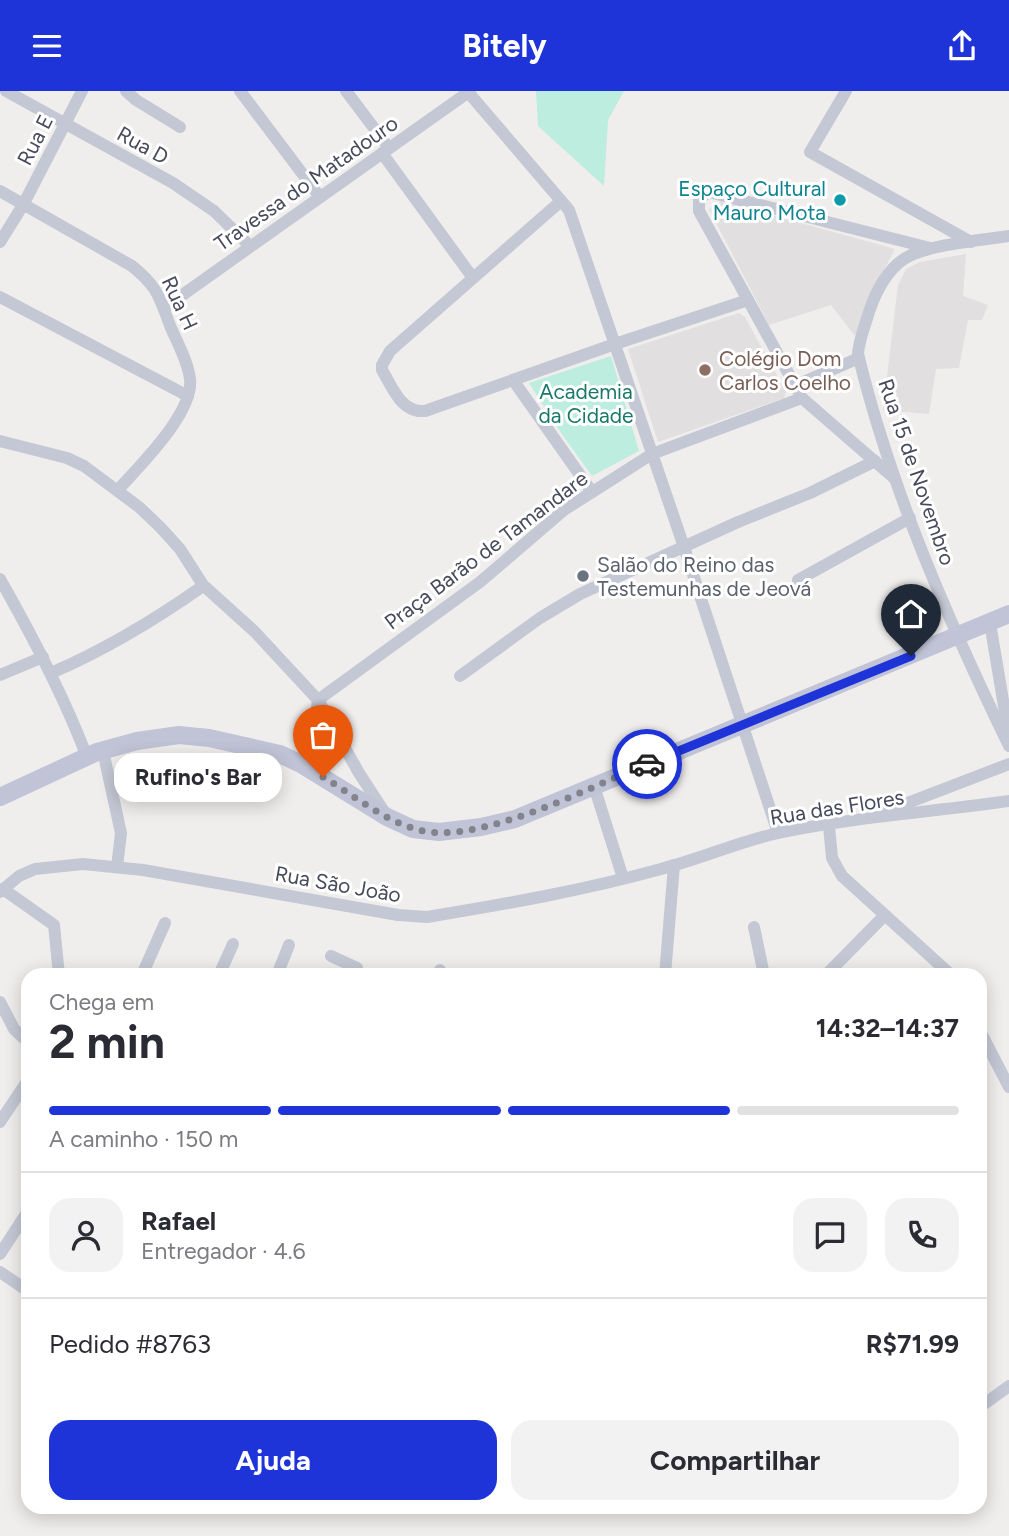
<!DOCTYPE html>
<html lang="pt">
<head>
<meta charset="utf-8">
<style>
  :root { --surface:#fff; --page:#f2f2f3; --text:#2b2b33; --muted:#7c7c81; --line:#e1e1e2; --accent:#1e34d9 }
  body { margin:0; font-family:Figtree,sans-serif; background:var(--page); color:var(--text); height:100vh; display:flex; flex-direction:column; font-size:26px; white-space:nowrap }
  * { box-sizing:border-box; margin:0 }
  p { font-size:23px; color:var(--muted) }
  .icon { flex:none; width:38px; height:38px; fill:none; stroke:currentColor; stroke-width:2; stroke-linecap:round; stroke-linejoin:round }
  .map { position:relative; flex:1; overflow:hidden }
  .drawer { position:absolute; left:21px; top:877px; width:966px; height:546px; display:flex; flex-direction:column; background:var(--surface); border-radius:21px; box-shadow:0 4px 18px #0003 }
  .drawer>* { flex:none }
  .pin { position:absolute; display:grid; place-items:center; width:60px; height:60px; color:#fff; margin:-72px -30px; border-radius:50% 50% 50% 0; rotate:-45deg; box-shadow:0 0 7px #0007 }
  .pin .icon { rotate:45deg }
  .courier { position:absolute; display:grid; place-items:center; width:70px; height:70px; margin:-35px; border:5px solid #1e34d9; border-radius:50%; background:#fff; color:#222; box-shadow:0 2px 9px #0007 }
  .bubble { position:absolute; height:49px; border-radius:21px; background:var(--surface); box-shadow:0 4px 18px #0003; font-size:23px; font-weight:700; line-height:49px; text-align:center }
  .headline em { font-style:normal; font-weight:700 }
  .headline div { display:flex; flex-direction:column-reverse }
  .headline { display:flex; align-items:center; justify-content:space-between; height:119px; padding:0 28px }
  h1 { font-size:46px; font-weight:700; line-height:52px }
  .bar { display:grid; grid-template-columns:repeat(4,1fr); gap:10px 7px; align-content:center; height:84px; padding:0 28px }
  .bar i { height:9px; border-radius:5px; background:var(--line) }
  .bar .selected { background:var(--accent) }
  .bar p { grid-column:span 4 }
  .line { display:flex; align-items:center; gap:18px; padding:0 28px; border-top:2px solid var(--line) }
  .line div { flex:1 }
  .round { display:grid; place-items:center; flex:none; width:74px; height:74px; border-radius:21px; background:var(--page) }
  .action { display:flex; gap:14px; margin-top:auto; padding:14px 28px }
  .action a { flex:1; height:80px; border-radius:21px; background:var(--accent); color:#fff; font-size:28px; font-weight:700; line-height:80px; text-align:center }
  .action a+a { background:var(--page); color:var(--text) }
  header { display:flex; justify-content:space-between; align-items:center; height:91px; padding:0 28px; background:var(--accent); color:#fff; font-size:32px; font-weight:700 }
  .map>svg:first-child { display:block }
  .education { fill:#e1dfdf }
  .green { fill:#bceddf }
  .lines { fill:none; stroke-linecap:round; stroke-linejoin:round }
  .street { stroke:#c4c8d4; stroke-width:12 }
  .secondary { stroke:#c0c4d6; stroke-width:18 }
  .done { stroke:#82838d; stroke-width:7; stroke-dasharray:0 12.6 }
  .route { stroke:#1e34d9; stroke-width:9 }
  .culture-dot { fill:#0f9aa8; stroke:#fff; stroke-width:2.5 }
  .education-dot { fill:#8d6e63; stroke:#fff; stroke-width:2.5 }
  .worship-dot { fill:#6b7280; stroke:#fff; stroke-width:2.5 }
  .labels { text-anchor:middle; dominant-baseline:central; stroke-width:6; stroke-linejoin:round; paint-order:stroke }
  .street-label { font-size:21px; fill:#464a5a; stroke:#fff }
  .culture-label { font-size:21px; fill:#0d838f; stroke:#fff; text-anchor:end }
  .education-label { font-size:21px; fill:#785e54; stroke:#fff; text-anchor:start }
  .park-label { font-size:21px; fill:#197968; stroke:#fff }
  .worship-label { font-size:21px; fill:#5b616d; stroke:#fff; text-anchor:start }
</style>
</head>
<body>
<header><svg class="icon" aria-label="menu" viewBox="0 0 24 24"><path d="M4 6h16M4 12h16M4 18h16"/></svg>Bitely<svg class="icon" aria-label="share" viewBox="0 0 24 24"><path d="M12 15V3M7 8l5-5 5 5M5 13v7h14v-7"/></svg></header>
<div class="map">
<svg width="1009" height="1445" viewBox="0 0 1009 1445">
  <rect width="100%" height="100%" fill="#f0eeed"/>
  <g class="education">
    <polygon points="721,110 895,158 875,196 855,245 831,214 769,234 709,118"/>
    <polygon points="966,163 963,205 988,214 982,229 968,229 959,277 936,278 929,323 883,319 898,194 906,178 920,171"/>
    <polygon points="739,222 745,226 786,301 784,307 658,351 628,258"/>
  </g>
  <g class="green">
    <polygon points="536,0 624,0 608,29 604,95 538,35"/>
    <polygon points="611,265 639,360 592,385 559,339 529,292"/>
  </g>
  <g class="lines">
    <g class="street">
      <polyline points="6,0 173,92 214,120 250,155"/>
      <polyline points="126,0 136,9 180,36"/>
      <polyline points="240,0 320,106"/>
      <polyline points="346,0 389,57"/>
      <polyline points="846,0 810,61 971,151"/>
      <polyline points="468,1 569,119 684,456 778,742"/>
      <polyline points="382,62 473,187"/>
      <path d="M0,100L132,175C159,197 159,206 171,237C178,253 188,271 190,288C194,322 140,374 118,399"/>
      <path d="M561,110L390,260L382,274V279C393,297 401,322 425,320L615,253L748,209"/>
      <path d="M1009,145C982,149 925,154 904,168C887,179 875,202 869,221C865,235 859,248 858,263C891,399 948,529 1009,655"/>
      <polyline points="0,151 23,114 82,0"/>
      <polyline points="0,206 188,305"/>
      <polyline points="164,217 470,0"/>
      <polyline points="513,289 592,401"/>
      <polyline points="794,295 859,267"/>
      <polyline points="0,350 67,367 84,375 139,416 161,437 180,458 203,494 255,541 318,609 359,682 385,722"/>
      <polyline points="894,387 802,307 699,120 699,108 709,101 930,157"/>
      <path d="M0,488C33,546 63,603 87,666"/>
      <polyline points="798,489 910,427"/>
      <polyline points="990,532 1009,645"/>
      <path d="M51,582C105,559 156,528 203,495"/>
      <polyline points="0,584 43,566"/>
      <polyline points="460,585 540,527 580,503 738,431 810,402 875,370"/>
      <polyline points="103,660 121,742 117,776"/>
      <polyline points="301,673 313,648 318,609 480,491 564,419 652,363 802,307"/>
      <polyline points="594,695 623,787"/>
      <polyline points="884,721 1009,673"/>
      <polyline points="829,735 832,767 842,785 951,884"/>
      <polyline points="3,798 54,834 59,884"/>
      <path d="M0,801L19,785L35,778L83,773L143,779L398,824L427,826C506,813 585,799 661,778C700,768 738,751 778,742C854,726 932,721 1009,710"/>
      <polyline points="754,836 764,884"/>
      <polyline points="331,865 357,877 354,884"/>
      <polyline points="142,884 165,832"/>
      <polyline points="219,884 233,853"/>
      <polyline points="277,884 289,854"/>
      <polyline points="438,884 440,879"/>
      <polyline points="665,884 674,774"/>
      <polyline points="826,884 885,824"/>
      <polyline points="0,911 14,938 28,951"/>
      <polyline points="980,940 1009,996"/>
      <polyline points="0,1031 28,989"/>
      <polyline points="0,1163 28,1120"/>
      <polyline points="0,1181 28,1200"/>
      <polyline points="980,1316 1009,1295"/>
    </g>
    <polyline class="secondary" points="0,706 97,661 137,650 179,644 209,647 280,663 301,673 387,726 413,738 439,741 481,736 515,728 1009,523"/>
  </g>
  <g class="lines">
    <path class="done" d="M323,686C352,703 379,726 412,737C472,759 589,696 647,673"/>
    <polyline class="route" points="647,673 911,565"/>
  </g>
  <circle class="culture-dot" cx="840" cy="109" r="7"/>
  <circle class="education-dot" cx="705" cy="279" r="7"/>
  <circle class="worship-dot" cx="583" cy="485" r="7"/>
  <g class="labels">
    <g class="street-label">
      <text transform="translate(35 49) rotate(-63)">Rua E</text>
      <text transform="translate(143 54) rotate(29)">Rua D</text>
      <text transform="translate(306 92) rotate(-35)">Travessa do Matadouro</text>
      <text transform="translate(180 212) rotate(65)">Rua H</text>
      <text transform="translate(917 381) rotate(71)">Rua 15 de Novembro</text>
      <text transform="translate(486 459) rotate(-37)">Praça Barão de Tamandare</text>
      <text transform="translate(837 716) rotate(-9)">Rua das Flores</text>
      <text transform="translate(338 793) rotate(10)">Rua São João</text>
    </g>
    <g class="culture-label">
      <text x="826" y="97">Espaço Cultural<tspan x="826" dy="24">Mauro Mota</tspan></text>
    </g>
    <g class="education-label">
      <text x="719" y="267">Colégio Dom<tspan x="719" dy="24">Carlos Coelho</tspan></text>
    </g>
    <g class="park-label">
      <text x="586" y="300">Academia<tspan x="586" dy="24">da Cidade</tspan></text>
    </g>
    <g class="worship-label">
      <text x="597" y="473">Salão do Reino das<tspan x="597" dy="24">Testemunhas de Jeová</tspan></text>
    </g>
  </g>
</svg>
<div class="pin" style="left:323px;top:686px;background:#ea580c"><svg class="icon" aria-label="bag" viewBox="0 0 24 24"><path d="M5 8h14l-1 12H6zM9 8a3 3 0 0 1 6 0"/></svg></div>
<div class="pin" style="left:911px;top:565px;background:#1f2937"><svg class="icon" aria-label="home" viewBox="0 0 24 24"><path d="M3 11l9-7 9 7M6 9v11h12V9"/></svg></div>
<div class="courier" style="left:647px;top:673px"><svg class="icon" aria-label="car" viewBox="0 0 24 24"><path d="M5 17H2v-5l4-1 3-4h7l3 4 3 1v5h-3M9 17h6M6 11h13"/><circle cx="7" cy="17" r="2"/><circle cx="17" cy="17" r="2"/></svg></div>
<div class="bubble" style="left:114px;top:662px;width:168px">Rufino's Bar</div>
<section class="drawer">
<div class="headline"><div><h1>2 min</h1><p>Chega em</p></div><em>14:32–14:37</em></div>
<div class="bar"><i class="selected"></i><i class="selected"></i><i class="selected"></i><i></i><p>A caminho · 150 m</p></div>
<div class="line" style="height:126px"><a class="round"><svg class="icon" aria-label="person" viewBox="0 0 24 24"><circle cx="12" cy="8" r="4"/><path d="M4 21q1-7 8-7t8 7"/></svg></a><div><b>Rafael</b><p>Entregador · 4.6</p></div><a class="round"><svg class="icon" aria-label="chat" viewBox="0 0 24 24"><path d="M4 5h16v11H9l-5 4z"/></svg></a><a class="round"><svg class="icon" aria-label="phone" viewBox="0 0 24 24"><path d="M5 4h4l2 5-3 2q2 4 5 5l2-3 5 2v4C11 20 4 13 5 4z"/></svg></a></div>
<div class="line" style="height:91px"><div>Pedido #8763</div><b>R$71.99</b></div>
<div class="action"><a>Ajuda</a><a>Compartilhar</a></div>
</section>
</div>
</body>
</html>
